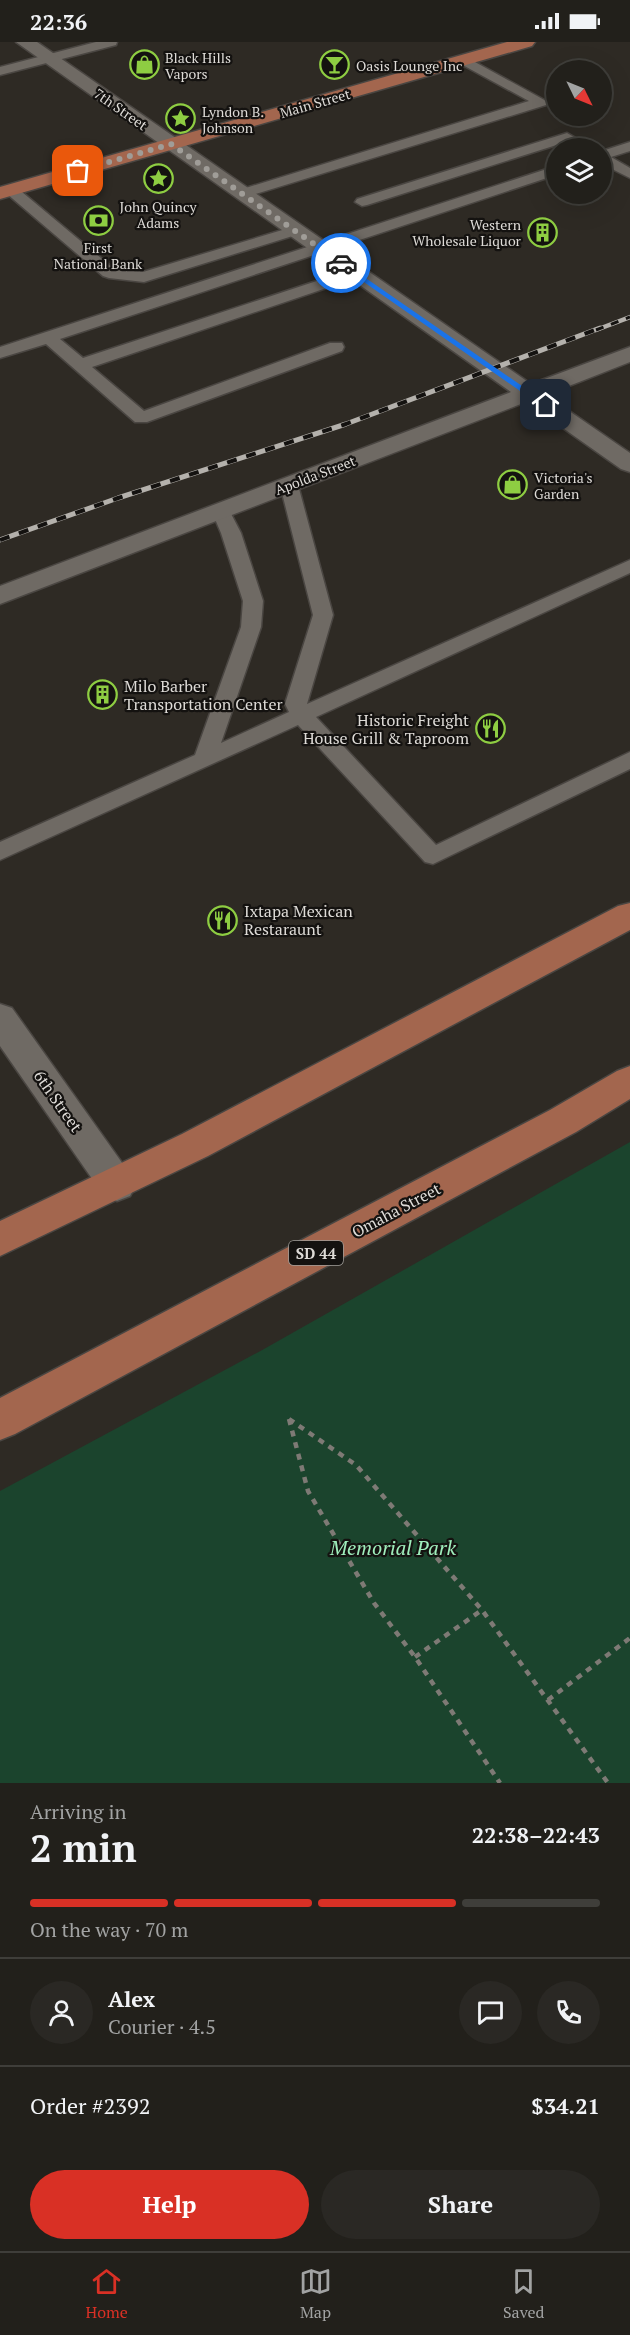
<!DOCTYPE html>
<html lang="en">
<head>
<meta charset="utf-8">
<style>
  :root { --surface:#22201b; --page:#2a2824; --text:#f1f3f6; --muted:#a2a3a3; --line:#3f3e3a; --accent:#d93025 }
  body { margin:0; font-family:"PT Serif",serif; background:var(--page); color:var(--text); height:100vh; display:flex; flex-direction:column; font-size:22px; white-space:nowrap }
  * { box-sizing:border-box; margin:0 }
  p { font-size:20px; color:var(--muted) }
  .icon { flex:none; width:33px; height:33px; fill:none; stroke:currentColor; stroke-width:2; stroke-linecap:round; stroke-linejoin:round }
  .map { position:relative; height:1741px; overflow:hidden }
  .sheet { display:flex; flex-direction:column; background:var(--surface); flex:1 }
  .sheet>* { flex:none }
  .needle { width:39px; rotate:133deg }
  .tools { position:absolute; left:546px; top:18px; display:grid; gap:12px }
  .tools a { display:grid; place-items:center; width:66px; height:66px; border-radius:50%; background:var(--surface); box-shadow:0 6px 24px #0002,0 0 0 2px var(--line); font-size:30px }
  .pin { position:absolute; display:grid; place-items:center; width:51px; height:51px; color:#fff; margin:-26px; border-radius:12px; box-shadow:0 3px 9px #0006 }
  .courier { position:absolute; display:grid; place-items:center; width:60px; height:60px; margin:-30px; border:4px solid #1a73e8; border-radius:50%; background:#fff; color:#222; box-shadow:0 2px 8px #0007 }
  .head em { font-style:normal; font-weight:800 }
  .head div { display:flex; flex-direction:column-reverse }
  .head { display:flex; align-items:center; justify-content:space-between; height:102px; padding:0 30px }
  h1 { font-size:39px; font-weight:800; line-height:45px }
  .bar { display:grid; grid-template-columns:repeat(4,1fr); gap:9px 6px; align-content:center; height:72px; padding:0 30px }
  .bar i { height:8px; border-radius:4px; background:var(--line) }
  .bar .current { background:var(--accent) }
  .bar p { grid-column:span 4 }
  .line { display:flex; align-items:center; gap:15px; padding:0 30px; border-top:2px solid var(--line) }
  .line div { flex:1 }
  .round { display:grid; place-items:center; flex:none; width:63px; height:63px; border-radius:32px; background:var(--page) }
  .action { display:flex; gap:12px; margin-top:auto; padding:12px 30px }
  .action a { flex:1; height:69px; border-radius:36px; background:var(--accent); color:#fff; font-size:24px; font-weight:800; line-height:69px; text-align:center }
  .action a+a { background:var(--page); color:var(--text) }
  .status { display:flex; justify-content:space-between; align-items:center; height:42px; padding:0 30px; background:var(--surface); direction:ltr }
  .status svg { height:16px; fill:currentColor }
  .menu { display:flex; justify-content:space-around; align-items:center; height:84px; border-top:2px solid var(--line); background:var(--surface); font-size:16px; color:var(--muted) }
  .menu a { display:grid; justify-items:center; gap:3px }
  .menu .current { color:var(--accent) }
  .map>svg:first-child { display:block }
  .green { fill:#1b442d }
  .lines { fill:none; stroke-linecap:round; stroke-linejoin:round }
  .service-casing { stroke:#4a4642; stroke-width:3 }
  .minor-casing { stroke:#4a4642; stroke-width:3 }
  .primary-casing { stroke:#4a4642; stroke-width:3 }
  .path { stroke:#7e7a75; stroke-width:4.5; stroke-dasharray:6 6; stroke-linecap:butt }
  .service { fill:#6f6a64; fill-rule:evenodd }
  .minor { fill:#6f6a64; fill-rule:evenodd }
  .primary { fill:#a3664e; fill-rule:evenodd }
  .rail-far1-casing { stroke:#b4b1ac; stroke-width:4.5 }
  .rail-casing { stroke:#b4b1ac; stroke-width:5 }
  .rail-far1 { stroke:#141210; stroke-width:3; stroke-dasharray:8; stroke-linecap:butt }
  .rail { stroke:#141210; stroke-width:4; stroke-dasharray:10; stroke-linecap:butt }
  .route { fill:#1a73e8 }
  .done { stroke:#a09d98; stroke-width:6; stroke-dasharray:0 10.8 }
  .labels { text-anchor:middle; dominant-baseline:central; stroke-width:4.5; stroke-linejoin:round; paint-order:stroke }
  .far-poi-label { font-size:14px; fill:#dedbd7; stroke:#141210; text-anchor:start }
  .far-street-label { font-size:14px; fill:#dedbd7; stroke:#141210 }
  .shield { fill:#141210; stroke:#a19f9b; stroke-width:1.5 }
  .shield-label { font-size:15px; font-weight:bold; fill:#dedbd7 }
  .poi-label { font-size:16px; fill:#dedbd7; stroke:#141210; text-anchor:start }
  .street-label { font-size:16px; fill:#dedbd7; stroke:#141210 }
  .near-park-label { font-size:20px; font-style:italic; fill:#9feebc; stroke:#141210 }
</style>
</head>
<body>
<div class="status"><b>22:36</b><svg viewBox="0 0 49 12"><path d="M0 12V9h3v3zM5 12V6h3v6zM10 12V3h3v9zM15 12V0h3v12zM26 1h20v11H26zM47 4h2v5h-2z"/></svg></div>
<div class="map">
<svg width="630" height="1741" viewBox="0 0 630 1741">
  <rect width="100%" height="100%" fill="#2e2a24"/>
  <polygon class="green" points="630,1100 630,1741 0,1741 0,1449 264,1307"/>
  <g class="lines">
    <defs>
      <g id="service">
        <polygon points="96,0 117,0 116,3 0,33 0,25"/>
        <polygon points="464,14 548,60 546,63 246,155 241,156 234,152 236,149 529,59 459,21 457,18"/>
        <polygon points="567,91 593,106 577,106 566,100 367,163 362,164 355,160 357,157"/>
        <polygon points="630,100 630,109 611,115 630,126 630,136 602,122 602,109"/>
        <polygon points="556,124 556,133 60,297 83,316 350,228 362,228 364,231 362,234 92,325 144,369 330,301 342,301 344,305 342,309 147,380 135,380 46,302 0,316 0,305"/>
        <polygon points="11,144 16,145 114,227 143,230 289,186 294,184 302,189 299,192 144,240 109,236 103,234 6,151 4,148"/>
        <polygon points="289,437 296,439 298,443 333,573 307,662 630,518 630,531 316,675 436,803 630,710 630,727 433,822 425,820 298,683 0,818 0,800 195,713 241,585 243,559 221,491 212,470 214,466 228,466 241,491 263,559 261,585 221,701 289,670 285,662 313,573 280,443 282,439"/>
      </g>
      <g id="minor">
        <polygon points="16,0 37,0 531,342 630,305 630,320 546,353 630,411 630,430 621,427 526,360 0,562 0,544 511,350"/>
        <polygon points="0,962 12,966 130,1132 136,1143 130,1154 117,1159 104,1154 0,1004"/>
      </g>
      <g id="primary">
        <polygon points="507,0 535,0 532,4 0,157 0,145"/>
        <polygon points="630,861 630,888 208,1114 0,1214 0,1179 182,1092 618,864"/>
        <polygon points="630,1024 630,1057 576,1090 15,1392 0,1398 0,1356 550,1068 617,1029"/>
      </g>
    </defs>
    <use href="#service" class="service-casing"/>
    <use href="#minor" class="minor-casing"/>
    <use href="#primary" class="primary-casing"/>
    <g class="path">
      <polyline points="289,1377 356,1423 482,1568 608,1741"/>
      <polyline points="289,1377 308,1449 374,1561 415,1615 500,1741"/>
      <polyline points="415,1615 482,1568"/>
      <polyline points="548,1658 630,1596"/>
    </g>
    <use href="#service" class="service"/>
    <use href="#minor" class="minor"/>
    <use href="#primary" class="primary"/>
    <defs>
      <polyline id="rail-far1" points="596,288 630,275"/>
      <polyline id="rail" points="0,498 118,456 346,382 600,286"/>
    </defs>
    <use href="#rail-far1" class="rail-far1-casing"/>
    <use href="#rail" class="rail-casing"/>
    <use href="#rail-far1" class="rail-far1"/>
    <use href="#rail" class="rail"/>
  </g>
  <polygon class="route" points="341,219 548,362 548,365 543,365 338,222"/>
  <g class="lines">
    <polyline class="done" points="78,129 171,102 341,221"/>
  </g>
  <defs>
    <symbol id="shop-ring" viewBox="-11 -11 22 22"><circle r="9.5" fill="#141210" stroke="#8ecd42" stroke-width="1.5"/><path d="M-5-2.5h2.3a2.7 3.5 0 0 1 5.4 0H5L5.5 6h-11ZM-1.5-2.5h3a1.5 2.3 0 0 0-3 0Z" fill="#8ecd42"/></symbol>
    <symbol id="bar-ring" viewBox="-11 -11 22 22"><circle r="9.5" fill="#141210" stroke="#8ecd42" stroke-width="1.5"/><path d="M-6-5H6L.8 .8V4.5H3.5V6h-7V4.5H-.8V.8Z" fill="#8ecd42"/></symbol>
    <symbol id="sight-ring" viewBox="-11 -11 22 22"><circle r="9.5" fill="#141210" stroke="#8ecd42" stroke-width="1.5"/><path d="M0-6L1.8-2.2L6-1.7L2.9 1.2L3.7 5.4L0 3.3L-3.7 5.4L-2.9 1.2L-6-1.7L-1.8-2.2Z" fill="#8ecd42"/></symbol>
    <symbol id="bank-ring" viewBox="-11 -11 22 22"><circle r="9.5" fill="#141210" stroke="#8ecd42" stroke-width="1.5"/><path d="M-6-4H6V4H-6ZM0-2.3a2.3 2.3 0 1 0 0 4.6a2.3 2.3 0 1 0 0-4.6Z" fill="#8ecd42"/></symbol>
    <symbol id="building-ring" viewBox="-11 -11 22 22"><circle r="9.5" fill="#141210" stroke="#8ecd42" stroke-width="1.5"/><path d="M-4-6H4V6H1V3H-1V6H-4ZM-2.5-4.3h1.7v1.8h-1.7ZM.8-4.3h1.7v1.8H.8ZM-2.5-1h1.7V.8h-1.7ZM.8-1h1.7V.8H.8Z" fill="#8ecd42"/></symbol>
    <symbol id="restaurant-ring" viewBox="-11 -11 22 22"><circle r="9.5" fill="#141210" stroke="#8ecd42" stroke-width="1.5"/><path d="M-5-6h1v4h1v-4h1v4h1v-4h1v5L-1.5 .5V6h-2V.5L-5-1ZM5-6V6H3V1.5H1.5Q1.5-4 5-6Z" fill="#8ecd42"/></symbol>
  </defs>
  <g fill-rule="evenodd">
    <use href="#shop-ring" x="128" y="6" width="33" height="33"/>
    <use href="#bar-ring" x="318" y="6" width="33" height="33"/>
    <use href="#sight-ring" x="164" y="60" width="33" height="33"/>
    <use href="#sight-ring" x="142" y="120" width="33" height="33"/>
    <use href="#bank-ring" x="82" y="162" width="33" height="33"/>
    <use href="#building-ring" x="526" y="174" width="33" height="33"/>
    <use href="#shop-ring" x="496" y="426" width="33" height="33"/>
    <use href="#building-ring" x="86" y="636" width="33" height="33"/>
    <use href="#restaurant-ring" x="474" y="670" width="33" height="33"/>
    <use href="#restaurant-ring" x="206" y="862" width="33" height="33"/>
  </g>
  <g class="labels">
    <g class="far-poi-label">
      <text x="165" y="15">Black Hills<tspan x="165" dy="16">Vapors</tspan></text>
      <text x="356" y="23">Oasis Lounge Inc</text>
      <text x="202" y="69">Lyndon B.<tspan x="202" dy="16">Johnson</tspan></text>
      <text x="158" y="164" text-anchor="middle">John Quincy<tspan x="158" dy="16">Adams</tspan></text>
      <text x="521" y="182" text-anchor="end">Western<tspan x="521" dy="16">Wholesale Liquor</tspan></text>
      <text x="98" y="205" text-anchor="middle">First<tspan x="98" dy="16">National Bank</tspan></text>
      <text x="534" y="435">Victoria's<tspan x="534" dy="16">Garden</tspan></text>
    </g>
    <g class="far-street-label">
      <text transform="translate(315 61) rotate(-16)">Main Street</text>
      <text transform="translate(121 67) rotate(35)">7th Street</text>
      <text transform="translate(315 433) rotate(-21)">Apolda Street</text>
    </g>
    <rect class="shield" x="289" y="1199" width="54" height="24" rx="4.5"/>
    <g class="shield-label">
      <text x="316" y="1211">SD 44</text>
    </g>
    <g class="poi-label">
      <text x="124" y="644">Milo Barber<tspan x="124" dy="18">Transportation Center</tspan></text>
      <text x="469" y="678" text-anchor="end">Historic Freight<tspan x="469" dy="18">House Grill &amp; Taproom</tspan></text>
      <text x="244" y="869">Ixtapa Mexican<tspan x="244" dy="18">Restaraunt</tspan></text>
    </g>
    <g class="street-label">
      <text transform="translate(58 1059) rotate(55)">6th Street</text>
      <text transform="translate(396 1168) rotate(-28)">Omaha Street</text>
    </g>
    <g class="near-park-label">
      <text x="393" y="1505">Memorial Park</text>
    </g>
  </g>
</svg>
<div class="tools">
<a><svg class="needle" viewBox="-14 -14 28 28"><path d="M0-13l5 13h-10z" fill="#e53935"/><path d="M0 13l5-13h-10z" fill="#a2a3a3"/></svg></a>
<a><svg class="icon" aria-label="layers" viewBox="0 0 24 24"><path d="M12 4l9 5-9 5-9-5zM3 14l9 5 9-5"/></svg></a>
</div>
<div class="pin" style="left:78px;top:129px;background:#ea580c"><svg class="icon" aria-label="bag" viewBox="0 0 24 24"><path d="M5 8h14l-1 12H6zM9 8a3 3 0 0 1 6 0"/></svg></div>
<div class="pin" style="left:546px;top:363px;background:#1f2937"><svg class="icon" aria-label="home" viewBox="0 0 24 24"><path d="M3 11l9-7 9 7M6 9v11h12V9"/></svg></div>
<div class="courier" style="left:341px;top:221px"><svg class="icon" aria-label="car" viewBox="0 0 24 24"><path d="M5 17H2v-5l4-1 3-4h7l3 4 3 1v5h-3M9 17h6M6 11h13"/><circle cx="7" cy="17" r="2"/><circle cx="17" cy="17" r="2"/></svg></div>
</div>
<section class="sheet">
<div class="head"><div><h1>2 min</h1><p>Arriving in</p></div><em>22:38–22:43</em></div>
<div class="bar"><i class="current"></i><i class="current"></i><i class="current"></i><i></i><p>On the way · 70 m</p></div>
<div class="line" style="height:108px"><a class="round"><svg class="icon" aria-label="person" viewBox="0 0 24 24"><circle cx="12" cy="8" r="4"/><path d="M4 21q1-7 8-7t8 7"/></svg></a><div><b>Alex</b><p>Courier · 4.5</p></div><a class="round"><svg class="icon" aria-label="chat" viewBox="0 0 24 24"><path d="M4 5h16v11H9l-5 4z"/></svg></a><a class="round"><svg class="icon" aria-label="phone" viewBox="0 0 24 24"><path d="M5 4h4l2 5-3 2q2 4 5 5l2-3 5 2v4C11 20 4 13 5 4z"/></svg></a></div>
<div class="line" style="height:78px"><div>Order #2392</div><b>$34.21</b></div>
<div class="action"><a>Help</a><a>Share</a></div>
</section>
<nav class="menu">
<a class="current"><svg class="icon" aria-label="home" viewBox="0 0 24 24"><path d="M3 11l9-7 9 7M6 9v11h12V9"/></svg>Home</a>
<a><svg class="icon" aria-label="map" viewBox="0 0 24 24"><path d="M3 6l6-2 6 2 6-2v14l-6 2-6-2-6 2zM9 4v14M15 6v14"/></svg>Map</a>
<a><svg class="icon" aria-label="saved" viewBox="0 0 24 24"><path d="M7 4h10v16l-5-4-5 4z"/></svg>Saved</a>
</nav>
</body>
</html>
